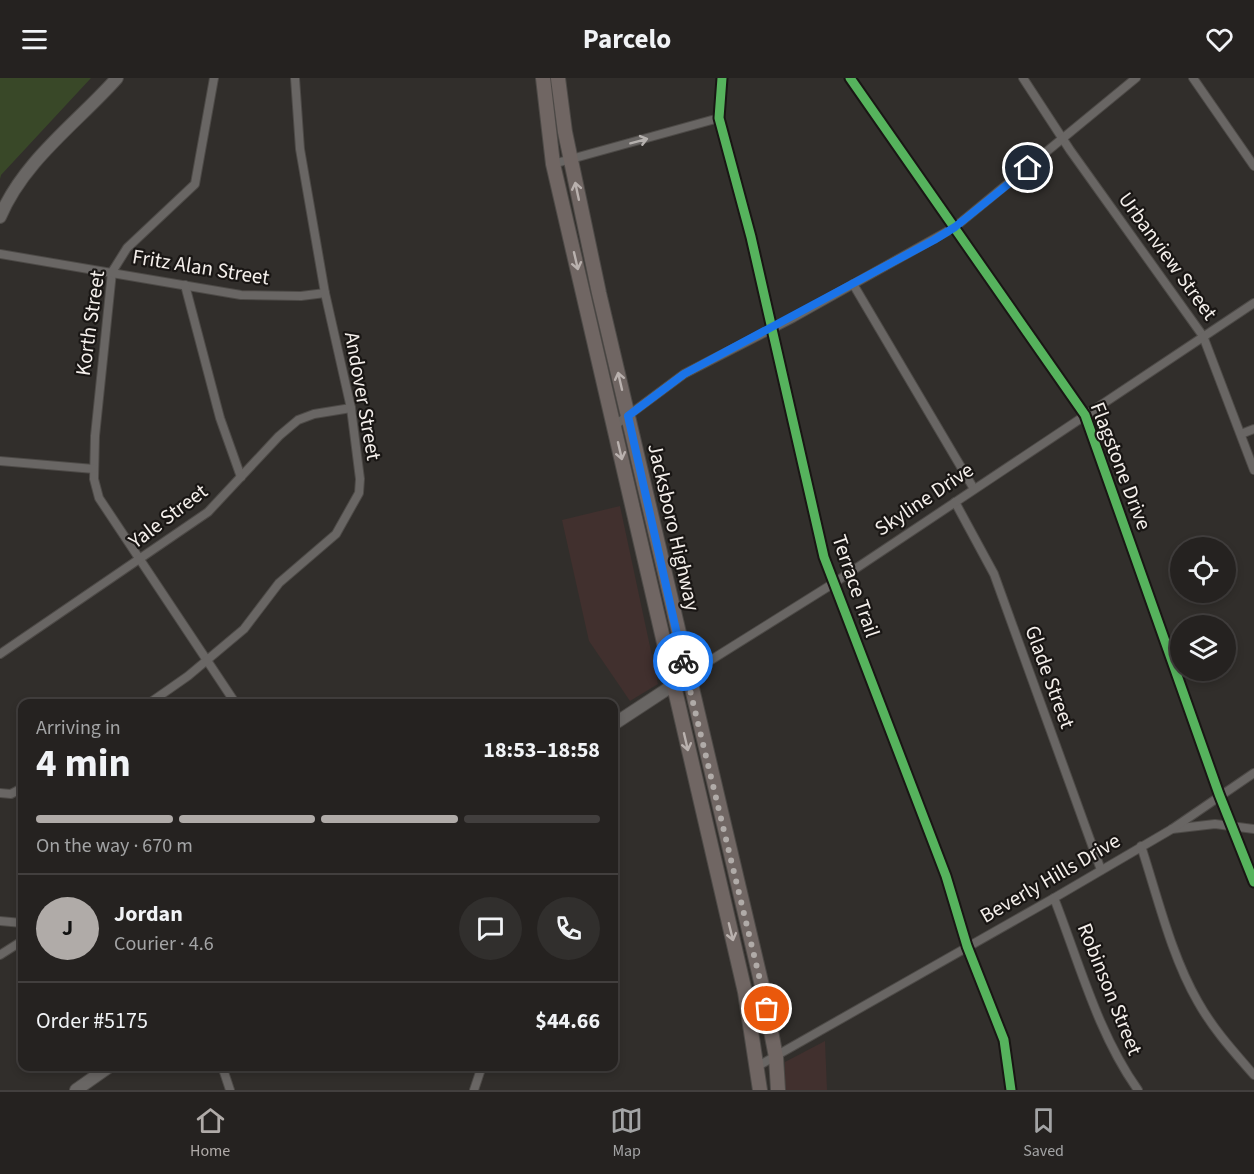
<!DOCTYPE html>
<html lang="en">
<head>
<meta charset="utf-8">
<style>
  :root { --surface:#252220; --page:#312f2d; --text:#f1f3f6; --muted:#a3a4a5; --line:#423f3e; --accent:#b0aba8 }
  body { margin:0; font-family:"Source Sans 3",sans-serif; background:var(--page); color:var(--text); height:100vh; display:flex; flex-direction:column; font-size:22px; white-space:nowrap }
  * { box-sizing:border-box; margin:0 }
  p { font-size:20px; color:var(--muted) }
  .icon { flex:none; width:33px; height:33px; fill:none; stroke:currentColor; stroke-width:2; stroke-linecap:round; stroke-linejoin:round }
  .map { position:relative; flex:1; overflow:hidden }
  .panel { position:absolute; left:18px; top:621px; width:600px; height:372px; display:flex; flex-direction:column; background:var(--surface); border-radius:12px; box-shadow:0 3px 9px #0003,0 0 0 2px var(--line) }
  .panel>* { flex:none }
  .fabs { position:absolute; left:1170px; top:459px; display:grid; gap:12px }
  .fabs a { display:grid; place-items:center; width:66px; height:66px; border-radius:50%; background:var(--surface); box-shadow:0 3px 9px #0003,0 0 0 2px var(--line); font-size:30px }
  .pin { position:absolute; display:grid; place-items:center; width:51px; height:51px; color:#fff; margin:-26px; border:3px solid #fff; border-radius:50%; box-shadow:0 2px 6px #0007 }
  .courier { position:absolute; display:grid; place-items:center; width:60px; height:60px; margin:-30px; border:4px solid #1a73e8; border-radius:50%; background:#fff; color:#222; box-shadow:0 2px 8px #0007 }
  .headline em { font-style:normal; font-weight:700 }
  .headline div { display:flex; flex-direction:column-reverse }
  .headline { display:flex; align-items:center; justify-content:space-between; height:102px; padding:0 18px }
  h1 { font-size:39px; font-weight:700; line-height:45px }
  .bar { display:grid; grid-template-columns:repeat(4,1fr); gap:9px 6px; align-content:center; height:72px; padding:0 18px }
  .bar i { height:8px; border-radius:4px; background:var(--line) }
  .bar .current { background:var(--accent) }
  .bar p { grid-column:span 4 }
  .line { display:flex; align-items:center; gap:15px; padding:0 18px; border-top:2px solid var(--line) }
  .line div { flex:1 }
  .round { display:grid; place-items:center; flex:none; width:63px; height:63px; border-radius:32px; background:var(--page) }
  header { display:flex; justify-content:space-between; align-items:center; height:78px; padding:0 18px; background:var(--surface); font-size:27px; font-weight:700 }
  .dock { display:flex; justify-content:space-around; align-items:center; height:84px; border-top:2px solid var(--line); background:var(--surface); font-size:16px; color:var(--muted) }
  .dock a { display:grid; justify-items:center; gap:3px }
  .dock .current { color:var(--accent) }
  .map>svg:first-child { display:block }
  .commercial { fill:#41302e }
  .green { fill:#394828 }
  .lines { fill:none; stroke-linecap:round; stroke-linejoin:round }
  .street-casing { stroke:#4d4a47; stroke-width:10 }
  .secondary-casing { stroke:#4d4a47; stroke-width:14 }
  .primary-casing { stroke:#4d4a47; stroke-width:16 }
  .street { stroke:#696664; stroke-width:8 }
  .secondary { stroke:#696664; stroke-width:12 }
  .primary { stroke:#706663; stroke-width:14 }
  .cycleway-casing { stroke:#191614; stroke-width:13 }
  .cycleway { stroke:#56b35d; stroke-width:9 }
  .oneway { stroke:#b5b1ae }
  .oneway2 { stroke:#b9b1ae }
  .done { stroke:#b0aba8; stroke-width:6; stroke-dasharray:0 10.8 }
  .route { stroke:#1a73e8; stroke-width:8 }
  .labels { text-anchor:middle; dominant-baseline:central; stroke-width:4.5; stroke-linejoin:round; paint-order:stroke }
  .street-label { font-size:21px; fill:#f4efeb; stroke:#191614 }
</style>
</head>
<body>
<header><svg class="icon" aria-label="menu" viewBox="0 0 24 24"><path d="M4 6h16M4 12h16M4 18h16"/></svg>Parcelo<svg class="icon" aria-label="heart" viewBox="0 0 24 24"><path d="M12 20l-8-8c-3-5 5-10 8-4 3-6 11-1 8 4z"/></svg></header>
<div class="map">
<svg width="1254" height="1012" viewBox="0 0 1254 1012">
  <rect width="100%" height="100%" fill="#312e2b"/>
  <g class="commercial">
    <polygon points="620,428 658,606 630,623 589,563 562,442"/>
    <polygon points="825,963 827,1012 785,1012 785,984"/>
  </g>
  <polygon class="green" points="0,0 91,0 1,97 0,101"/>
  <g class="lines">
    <defs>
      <g id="street">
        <polyline points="214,0 195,106 127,170 112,194 95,358 94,401 99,420 236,626"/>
        <polyline points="722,0 719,40 751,159 824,479 946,798 967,868 1004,962 1011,1012"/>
        <polyline points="850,0 1085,337 1219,716 1254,804"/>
        <polyline points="1023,0 1070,72 1203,258 1254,392"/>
        <polyline points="1193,0 1254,88"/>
        <polyline points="553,86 719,40"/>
        <polyline points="0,176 241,217 301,218 325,215"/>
        <polyline points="853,206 974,411"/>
        <polyline points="185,207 220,340 241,399"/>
        <polyline points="614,348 684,296 793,240 955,149 1136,0"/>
        <polyline points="1241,356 1254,351"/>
        <polyline points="0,383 94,391"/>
        <polyline points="955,424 994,496 1101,792"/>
        <polyline points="0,576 208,434 279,358 298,342 314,336 351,330"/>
        <polyline points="687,597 834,505 1254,225"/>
        <polyline points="148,626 188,598 244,551 279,505 336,456 359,415 360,401 351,330 325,215 300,71 295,0"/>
        <polyline points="0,715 11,716 22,710"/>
        <polyline points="1172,751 1215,746 1254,751"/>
        <path d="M1141,768C1158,820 1171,877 1198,924C1213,951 1234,974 1254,997"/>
        <path d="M1054,820C1079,884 1098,956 1138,1012"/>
        <polyline points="0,843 22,845"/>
        <polyline points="0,877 22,863"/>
        <polyline points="222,988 230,1012"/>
        <polyline points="758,988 1054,820 1172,751 1254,695"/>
        <polyline points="474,1012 482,988"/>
      </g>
      <g id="secondary">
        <path d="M0,139C24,82 77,45 117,0"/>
        <polyline points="614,646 687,598"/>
        <polyline points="76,1012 110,988"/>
      </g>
      <g id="primary">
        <polyline points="543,0 553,86 745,914 760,1012"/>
        <polyline points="558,0 565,54 599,215 763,912 776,979 778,1012"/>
      </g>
    </defs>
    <use href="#street" class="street-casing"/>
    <use href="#secondary" class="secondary-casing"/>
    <use href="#primary" class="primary-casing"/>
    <use href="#street" class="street"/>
    <use href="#secondary" class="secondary"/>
    <use href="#primary" class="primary"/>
    <defs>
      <g id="cycleway">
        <polyline points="722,0 719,40 751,159 824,479 946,798 967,868 1004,962 1011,1012"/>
        <polyline points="850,0 1085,337 1219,716 1254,804"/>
      </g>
    </defs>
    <use href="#cycleway" class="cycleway-casing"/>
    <use href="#cycleway" class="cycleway"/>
  </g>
  <defs><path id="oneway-shaft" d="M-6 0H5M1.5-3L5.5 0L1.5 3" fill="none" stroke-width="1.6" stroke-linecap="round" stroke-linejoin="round" transform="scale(1.5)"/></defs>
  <use class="oneway" href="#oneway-shaft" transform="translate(639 63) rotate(-15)"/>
  <g class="oneway2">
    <use href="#oneway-shaft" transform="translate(577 113) rotate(-102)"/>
    <use href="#oneway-shaft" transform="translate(576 183) rotate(77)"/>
    <use href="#oneway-shaft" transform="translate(620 303) rotate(-103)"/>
    <use href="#oneway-shaft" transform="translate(620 373) rotate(77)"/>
    <use href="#oneway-shaft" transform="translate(686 664) rotate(77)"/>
    <use href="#oneway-shaft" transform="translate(731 854) rotate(76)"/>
  </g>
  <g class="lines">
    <polyline class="done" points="683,583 767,931"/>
    <polyline class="route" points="683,583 628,338 684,296 934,162 955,149 1028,90"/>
  </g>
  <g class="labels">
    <g class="street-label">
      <text transform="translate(1168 178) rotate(54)">Urbanview Street</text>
      <text transform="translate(201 189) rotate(9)">Fritz Alan Street</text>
      <text transform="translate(90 245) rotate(-82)">Korth Street</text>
      <text transform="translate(363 318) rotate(80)">Andover Street</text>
      <text transform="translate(1121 388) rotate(69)">Flagstone Drive</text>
      <text transform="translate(924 421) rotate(-34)">Skyline Drive</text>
      <text transform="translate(168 438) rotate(-37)">Yale Street</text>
      <text transform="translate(674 449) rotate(77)">Jacksboro Highway</text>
      <text transform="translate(856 508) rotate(71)">Terrace Trail</text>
      <text transform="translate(1050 599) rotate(70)">Glade Street</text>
      <text transform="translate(1050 800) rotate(-30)">Beverly Hills Drive</text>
      <text transform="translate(1110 911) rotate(68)">Robinson Street</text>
    </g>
  </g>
</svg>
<div class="fabs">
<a><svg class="icon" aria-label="locate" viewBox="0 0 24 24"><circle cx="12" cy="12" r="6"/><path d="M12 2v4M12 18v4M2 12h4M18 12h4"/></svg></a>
<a><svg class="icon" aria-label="layers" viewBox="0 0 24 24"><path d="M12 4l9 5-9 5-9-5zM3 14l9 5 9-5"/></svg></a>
</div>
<div class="pin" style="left:767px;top:931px;background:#ea580c"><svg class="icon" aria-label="bag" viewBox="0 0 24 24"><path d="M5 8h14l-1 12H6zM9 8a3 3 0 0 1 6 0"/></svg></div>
<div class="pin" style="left:1028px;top:90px;background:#1f2937"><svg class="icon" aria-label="home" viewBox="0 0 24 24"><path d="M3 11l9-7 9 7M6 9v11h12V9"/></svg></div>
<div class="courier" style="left:683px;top:583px"><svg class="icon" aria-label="bike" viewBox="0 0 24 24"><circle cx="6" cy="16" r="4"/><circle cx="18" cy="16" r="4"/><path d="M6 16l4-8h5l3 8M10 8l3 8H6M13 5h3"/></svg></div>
<section class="panel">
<div class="headline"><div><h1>4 min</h1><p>Arriving in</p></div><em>18:53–18:58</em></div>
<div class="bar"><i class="current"></i><i class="current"></i><i class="current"></i><i></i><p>On the way · 670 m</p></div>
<div class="line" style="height:108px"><b class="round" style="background:var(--accent);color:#111">J</b><div><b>Jordan</b><p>Courier · 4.6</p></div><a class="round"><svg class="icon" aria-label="chat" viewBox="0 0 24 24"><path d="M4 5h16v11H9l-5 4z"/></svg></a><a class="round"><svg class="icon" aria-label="phone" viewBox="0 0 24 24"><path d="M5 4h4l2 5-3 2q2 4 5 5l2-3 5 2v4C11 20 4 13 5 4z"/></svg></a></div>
<div class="line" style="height:78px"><div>Order #5175</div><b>$44.66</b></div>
</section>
</div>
<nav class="dock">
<a class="current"><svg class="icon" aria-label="home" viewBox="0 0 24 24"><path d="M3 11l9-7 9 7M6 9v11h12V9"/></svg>Home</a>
<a><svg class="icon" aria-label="map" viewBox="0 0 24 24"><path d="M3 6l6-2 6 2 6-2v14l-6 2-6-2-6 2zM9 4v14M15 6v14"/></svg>Map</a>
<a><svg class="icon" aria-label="saved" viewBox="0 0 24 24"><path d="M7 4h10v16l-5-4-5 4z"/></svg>Saved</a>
</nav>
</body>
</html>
